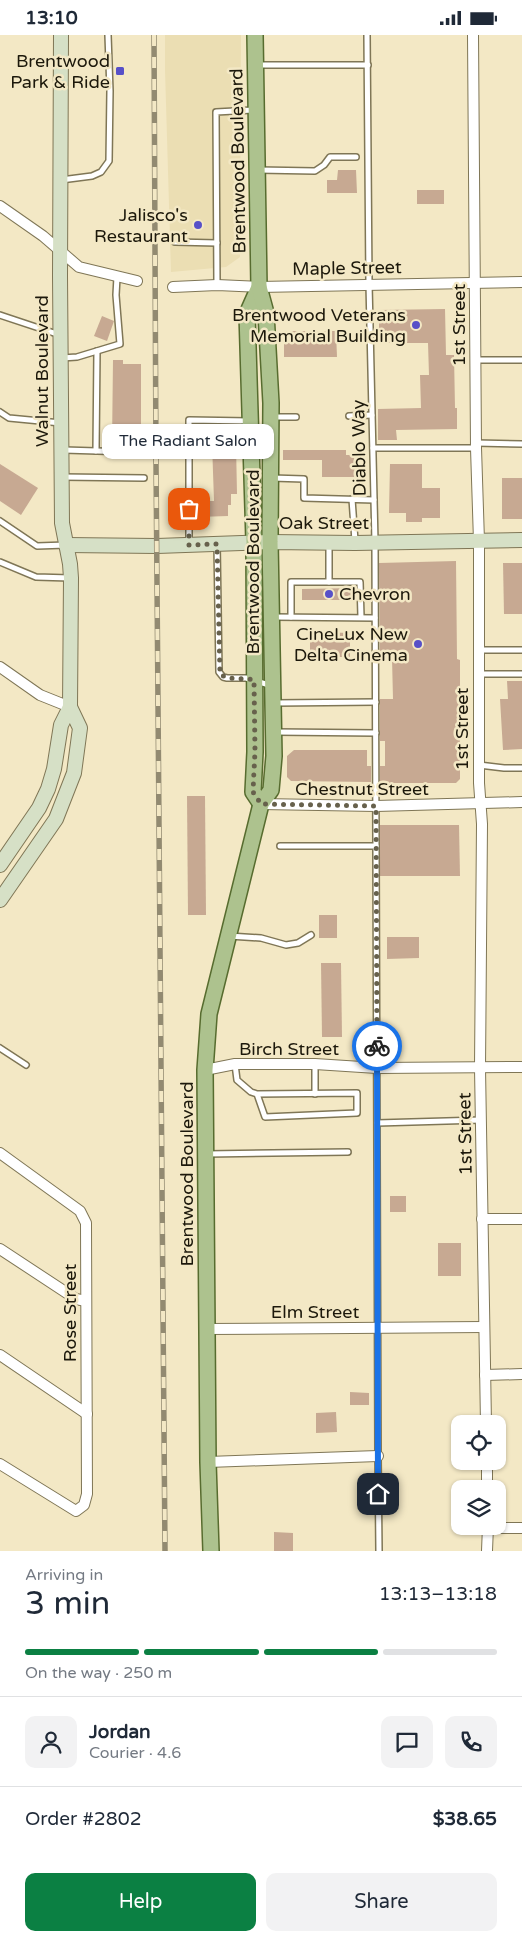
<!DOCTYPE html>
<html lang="en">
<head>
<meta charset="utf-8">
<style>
  :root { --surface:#fff; --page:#f2f2f3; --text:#1f2937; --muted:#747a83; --line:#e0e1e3; --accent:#0b8043 }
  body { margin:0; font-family:"Varela Round",sans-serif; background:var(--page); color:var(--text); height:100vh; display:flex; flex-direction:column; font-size:19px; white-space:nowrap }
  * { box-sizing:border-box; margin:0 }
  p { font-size:16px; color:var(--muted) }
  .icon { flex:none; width:28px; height:28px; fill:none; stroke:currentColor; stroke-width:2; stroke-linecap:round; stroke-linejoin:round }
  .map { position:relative; height:1516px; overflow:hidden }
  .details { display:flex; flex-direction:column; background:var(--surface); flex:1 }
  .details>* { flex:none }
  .tools { position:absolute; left:451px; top:1380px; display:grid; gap:10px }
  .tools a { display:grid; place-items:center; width:55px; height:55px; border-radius:10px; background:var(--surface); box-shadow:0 1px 4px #0004; font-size:25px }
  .pin { position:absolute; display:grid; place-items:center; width:42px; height:42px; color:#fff; margin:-21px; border-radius:10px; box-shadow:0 2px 8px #0006 }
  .courier { position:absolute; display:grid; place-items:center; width:50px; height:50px; margin:-25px; border:4px solid #1a73e8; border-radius:50%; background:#fff; color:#222; box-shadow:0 1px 6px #0007 }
  .bubble { position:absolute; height:35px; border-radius:10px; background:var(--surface); box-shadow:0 1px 4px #0004; font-size:16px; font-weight:600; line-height:35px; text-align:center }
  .overview em { font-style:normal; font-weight:600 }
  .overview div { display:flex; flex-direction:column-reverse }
  .overview { display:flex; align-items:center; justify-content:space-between; height:85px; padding:0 25px }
  h1 { font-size:32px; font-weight:600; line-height:38px }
  .bar { display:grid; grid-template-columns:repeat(4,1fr); gap:8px 5px; align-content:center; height:60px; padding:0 25px }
  .bar i { height:6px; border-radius:4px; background:var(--line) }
  .bar .on { background:var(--accent) }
  .bar p { grid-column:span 4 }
  .line { display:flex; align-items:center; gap:12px; padding:0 25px; border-top:1px solid var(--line) }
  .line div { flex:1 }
  .round { display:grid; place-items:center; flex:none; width:52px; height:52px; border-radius:10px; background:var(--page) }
  .button { display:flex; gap:10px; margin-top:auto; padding:10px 25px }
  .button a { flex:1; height:58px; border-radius:10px; background:var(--accent); color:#fff; font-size:20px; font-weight:600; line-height:58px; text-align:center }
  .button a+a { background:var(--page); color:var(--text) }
  .status { display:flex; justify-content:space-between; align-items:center; height:35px; padding:0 25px; background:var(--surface); direction:ltr }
  .status svg { height:14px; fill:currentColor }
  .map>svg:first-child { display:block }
  .built { fill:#ebdeb3 }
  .building { fill:#c7a992 }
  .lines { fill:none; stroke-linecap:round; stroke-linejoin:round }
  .lane-casing { stroke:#7f7656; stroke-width:8 }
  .street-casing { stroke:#7f7656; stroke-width:12 }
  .secondary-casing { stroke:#7f7656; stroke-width:16 }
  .primary-casing { stroke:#576c2f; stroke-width:18 }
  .lane { stroke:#fff; stroke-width:5 }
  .street { stroke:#fff; stroke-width:10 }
  .secondary { stroke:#d6e0c6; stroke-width:14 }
  .primary { stroke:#adc28e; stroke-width:15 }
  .rail-casing { stroke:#928a71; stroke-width:5.5 }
  .rail { stroke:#f3e8c5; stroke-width:4; stroke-dasharray:11; stroke-linecap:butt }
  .done { stroke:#67614c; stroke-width:5; stroke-dasharray:0 9 }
  .route { stroke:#1a73e8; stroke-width:6 }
  .poi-dot { fill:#5750c8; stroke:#f3e8c5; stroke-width:2 }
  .labels { text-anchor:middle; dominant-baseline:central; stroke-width:5; stroke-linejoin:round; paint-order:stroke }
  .poi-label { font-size:18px; fill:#1c180b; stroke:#f3e8c5; text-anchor:end }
  .street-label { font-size:18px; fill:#1c180b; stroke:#f3e8c5 }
</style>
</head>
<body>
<div class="status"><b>13:10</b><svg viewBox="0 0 49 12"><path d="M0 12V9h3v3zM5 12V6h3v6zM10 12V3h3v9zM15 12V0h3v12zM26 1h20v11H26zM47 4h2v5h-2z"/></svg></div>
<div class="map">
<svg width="522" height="1516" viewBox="0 0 522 1516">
  <rect width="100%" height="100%" fill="#f3e8c5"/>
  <polygon class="built" points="165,0 241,0 240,222 226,232 171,237 165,35"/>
  <g class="building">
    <polygon points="338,135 356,135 357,158 327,158 327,145 337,145"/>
    <rect x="417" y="155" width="27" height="14"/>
    <polygon points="445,274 446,320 454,320 455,373 457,373 457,394 396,395 397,405 378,405 378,374 421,373 420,340 429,340 428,308 379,308 379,275"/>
    <polygon points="102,281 114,286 107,306 94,301"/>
    <polygon points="284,296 336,296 337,322 284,322"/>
    <polygon points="113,325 123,325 123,329 141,329 141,407 123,407 123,409 112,409"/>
    <polygon points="232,391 233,409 236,409 237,459 231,459 231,470 228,470 228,481 198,482 198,466 214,466 212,408 198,408 198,392"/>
    <polygon points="283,415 346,415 346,420 354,420 355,442 322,442 322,425 283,425"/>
    <polygon points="0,429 38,453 21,480 0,466"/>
    <polygon points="390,429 422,429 422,453 440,453 440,483 422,483 422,487 406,487 406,478 389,478"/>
    <rect x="502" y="443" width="20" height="41"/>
    <polygon points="456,526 457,624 460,625 460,744 456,748 380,748 380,731 385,731 385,706 380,706 380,664 393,664 392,623 380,622 379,528"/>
    <polygon points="503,528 522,528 522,579 504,579"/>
    <polygon points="355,553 355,565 302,565 302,554"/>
    <polygon points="318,597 350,598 350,622 310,622 310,598 318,598"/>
    <polygon points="507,646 522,646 522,714 503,715 500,664 508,664"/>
    <polygon points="294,715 367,715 367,731 371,731 371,747 291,746 287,742 287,721"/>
    <polygon points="187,761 205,761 206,880 188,880"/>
    <polygon points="380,790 459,790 460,841 380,841"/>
    <rect x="319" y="880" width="18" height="23"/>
    <polygon points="387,902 419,902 419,923 387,924"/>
    <polygon points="321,928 341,928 342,1002 322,1002"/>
    <rect x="390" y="1161" width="16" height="16"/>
    <rect x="438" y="1208" width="23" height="33"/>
    <polygon points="350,1357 369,1358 369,1370 350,1370"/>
    <polygon points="336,1377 337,1397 316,1398 316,1378"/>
    <polygon points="274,1497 293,1498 293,1516 274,1516"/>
  </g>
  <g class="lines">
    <defs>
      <g id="lane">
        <polyline points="367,0 369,249 375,507 378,1421 379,1516"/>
        <polyline points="256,30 368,30"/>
        <polyline points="258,135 315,136 324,130 330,122 356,122"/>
        <polyline points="61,145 92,141 101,137 109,126 110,56 108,0"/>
        <polyline points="175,207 217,208"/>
        <polyline points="217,250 216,77 253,75"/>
        <polyline points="0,280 60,300"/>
        <polyline points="62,323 77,322 120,309 116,260 117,242"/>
        <polyline points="476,325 522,325"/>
        <polyline points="0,377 9,383 61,388"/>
        <polyline points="349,381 372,380"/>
        <polyline points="274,382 296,382"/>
        <polyline points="476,408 522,409"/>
        <polyline points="373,413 476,413"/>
        <polyline points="64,415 130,417"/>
        <polyline points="96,416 97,316"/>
        <polyline points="62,442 144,443"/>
        <polyline points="272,443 304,444 304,463 374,465"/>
        <polyline points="352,464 355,506"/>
        <polyline points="0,486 37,511 66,510"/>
        <polyline points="329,508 329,547 360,547 361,582"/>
        <polyline points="217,509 219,637 223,642 227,643 246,643 269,650"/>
        <polyline points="189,510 189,385 249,386"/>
        <polyline points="0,527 36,542 70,543"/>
        <polyline points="274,582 375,583"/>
        <polyline points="291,582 291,547 329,547"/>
        <polyline points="478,615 522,615"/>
        <polyline points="479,639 522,639"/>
        <polyline points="275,668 376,667"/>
        <polyline points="276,697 376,698"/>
        <polyline points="479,730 504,733 522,733"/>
        <polyline points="280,811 376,811"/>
        <polyline points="229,901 261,903 286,910 298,908 311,900"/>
        <polyline points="0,1013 26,1030"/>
        <polyline points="235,1029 237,1045 251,1057 257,1059 357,1058 357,1078 265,1082 257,1059"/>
        <polyline points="315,1029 315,1059"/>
        <polyline points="377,1088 481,1085"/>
        <polyline points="207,1119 348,1117"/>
      </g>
      <g id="street">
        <polyline points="473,0 476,413 479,506 479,748 482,789 480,1033 486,1389"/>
        <polyline points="0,171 43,201 79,232 137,246"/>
        <polyline points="173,252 217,250 259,252 522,247"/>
        <polyline points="0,632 40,660 70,672"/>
        <polyline points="261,769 376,771 522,767"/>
        <polyline points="205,1035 235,1029 315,1029 377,1033 522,1032"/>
        <polyline points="0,1118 80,1176 86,1188 87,1459 84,1470 76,1476 0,1429"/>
        <polyline points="482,1184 522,1184"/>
        <polyline points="0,1214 76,1264 86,1266"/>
        <polyline points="207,1294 484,1292"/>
        <polyline points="0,1320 87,1379"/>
        <polyline points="485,1340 522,1339"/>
        <polyline points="487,1426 487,1454"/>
        <polyline points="208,1427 378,1421"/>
        <polyline points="488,1493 522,1493"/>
        <polyline points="487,1516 488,1491"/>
      </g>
      <g id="secondary">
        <polyline points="66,510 157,511 270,507 355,508 522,505"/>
        <polyline points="0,830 39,773 48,754 54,734 61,690 70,672"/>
        <polyline points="0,865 56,784 74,738 80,693 70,672 71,543 70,529 62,488 60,241 61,0"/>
      </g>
      <g id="primary">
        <polyline points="259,252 247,279 254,507 255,717 253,757 261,769"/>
        <polyline points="211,1516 208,1427 205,1035 209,979 261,769 271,755 274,721 270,507 271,368 266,278 259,252 255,0"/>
      </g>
    </defs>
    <use href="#lane" class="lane-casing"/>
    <use href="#street" class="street-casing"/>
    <use href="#secondary" class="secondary-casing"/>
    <use href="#primary" class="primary-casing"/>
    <use href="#lane" class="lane"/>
    <use href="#street" class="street"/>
    <use href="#secondary" class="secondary"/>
    <use href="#primary" class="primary"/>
    <defs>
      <polyline id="rail" points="154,0 156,427 165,1516"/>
    </defs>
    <use href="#rail" class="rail-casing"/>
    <use href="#rail" class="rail"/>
  </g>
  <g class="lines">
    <path class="done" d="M189,474V510L217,509L220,639C229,646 243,642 254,645L255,716L253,757L261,769L376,771L377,1011"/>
    <polyline class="route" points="377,1011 378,1459"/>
  </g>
  <g class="poi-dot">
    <rect x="115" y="31" width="10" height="10" rx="2.5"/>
    <circle cx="198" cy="190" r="5"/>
    <circle cx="416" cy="290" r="5"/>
    <circle cx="329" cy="559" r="5"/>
    <circle cx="418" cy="609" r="5"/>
  </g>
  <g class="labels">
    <g class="poi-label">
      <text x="110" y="26">Brentwood<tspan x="110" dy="21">Park &amp; Ride</tspan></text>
      <text x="188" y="180">Jalisco's<tspan x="188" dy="21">Restaurant</tspan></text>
      <text x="406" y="280">Brentwood Veterans<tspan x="406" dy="21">Memorial Building</tspan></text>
      <text x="339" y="559" text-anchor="start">Chevron</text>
      <text x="408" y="599">CineLux New<tspan x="408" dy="21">Delta Cinema</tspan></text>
    </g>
    <g class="street-label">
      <text transform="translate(238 126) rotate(-91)">Brentwood Boulevard</text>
      <text transform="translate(347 233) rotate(-1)">Maple Street</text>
      <text transform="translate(459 290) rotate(-90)">1st Street</text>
      <text transform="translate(42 336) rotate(-90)">Walnut Boulevard</text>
      <text transform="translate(359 413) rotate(-91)">Diablo Way</text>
      <text x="324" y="488">Oak Street</text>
      <text transform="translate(253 527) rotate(-90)">Brentwood Boulevard</text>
      <text transform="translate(462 694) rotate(-90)">1st Street</text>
      <text x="362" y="754">Chestnut Street</text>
      <text x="289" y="1014">Birch Street</text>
      <text transform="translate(465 1099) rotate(-91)">1st Street</text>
      <text transform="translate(187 1139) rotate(-90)">Brentwood Boulevard</text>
      <text x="315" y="1277">Elm Street</text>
      <text transform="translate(70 1278) rotate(-90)">Rose Street</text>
    </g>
  </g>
</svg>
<div class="tools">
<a><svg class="icon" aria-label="locate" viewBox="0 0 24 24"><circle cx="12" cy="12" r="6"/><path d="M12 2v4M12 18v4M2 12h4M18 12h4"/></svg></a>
<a><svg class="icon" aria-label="layers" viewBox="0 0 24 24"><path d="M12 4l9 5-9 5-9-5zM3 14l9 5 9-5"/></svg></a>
</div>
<div class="pin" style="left:189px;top:474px;background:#ea580c"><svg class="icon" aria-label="bag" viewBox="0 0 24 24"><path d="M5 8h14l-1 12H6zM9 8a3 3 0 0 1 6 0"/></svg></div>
<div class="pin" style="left:378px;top:1459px;background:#1f2937"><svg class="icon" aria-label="home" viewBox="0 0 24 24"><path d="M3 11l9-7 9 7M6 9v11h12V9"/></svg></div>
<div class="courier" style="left:377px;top:1011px"><svg class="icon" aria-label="bike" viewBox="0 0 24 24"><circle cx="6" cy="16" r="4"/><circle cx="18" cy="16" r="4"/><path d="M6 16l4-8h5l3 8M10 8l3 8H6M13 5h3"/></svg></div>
<div class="bubble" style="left:102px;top:389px;width:172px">The Radiant Salon</div>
</div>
<section class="details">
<div class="overview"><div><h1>3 min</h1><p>Arriving in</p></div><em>13:13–13:18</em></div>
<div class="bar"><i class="on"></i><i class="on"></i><i class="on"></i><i></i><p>On the way · 250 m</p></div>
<div class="line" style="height:90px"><a class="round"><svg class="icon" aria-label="person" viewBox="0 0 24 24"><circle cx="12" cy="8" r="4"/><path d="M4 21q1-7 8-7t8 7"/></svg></a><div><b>Jordan</b><p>Courier · 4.6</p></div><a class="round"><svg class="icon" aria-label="chat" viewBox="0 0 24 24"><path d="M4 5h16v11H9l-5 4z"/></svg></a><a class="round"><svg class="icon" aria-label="phone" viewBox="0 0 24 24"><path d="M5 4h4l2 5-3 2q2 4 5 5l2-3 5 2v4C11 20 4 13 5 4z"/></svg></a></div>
<div class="line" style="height:65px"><div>Order #2802</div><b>$38.65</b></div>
<div class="button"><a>Help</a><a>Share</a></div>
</section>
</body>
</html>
